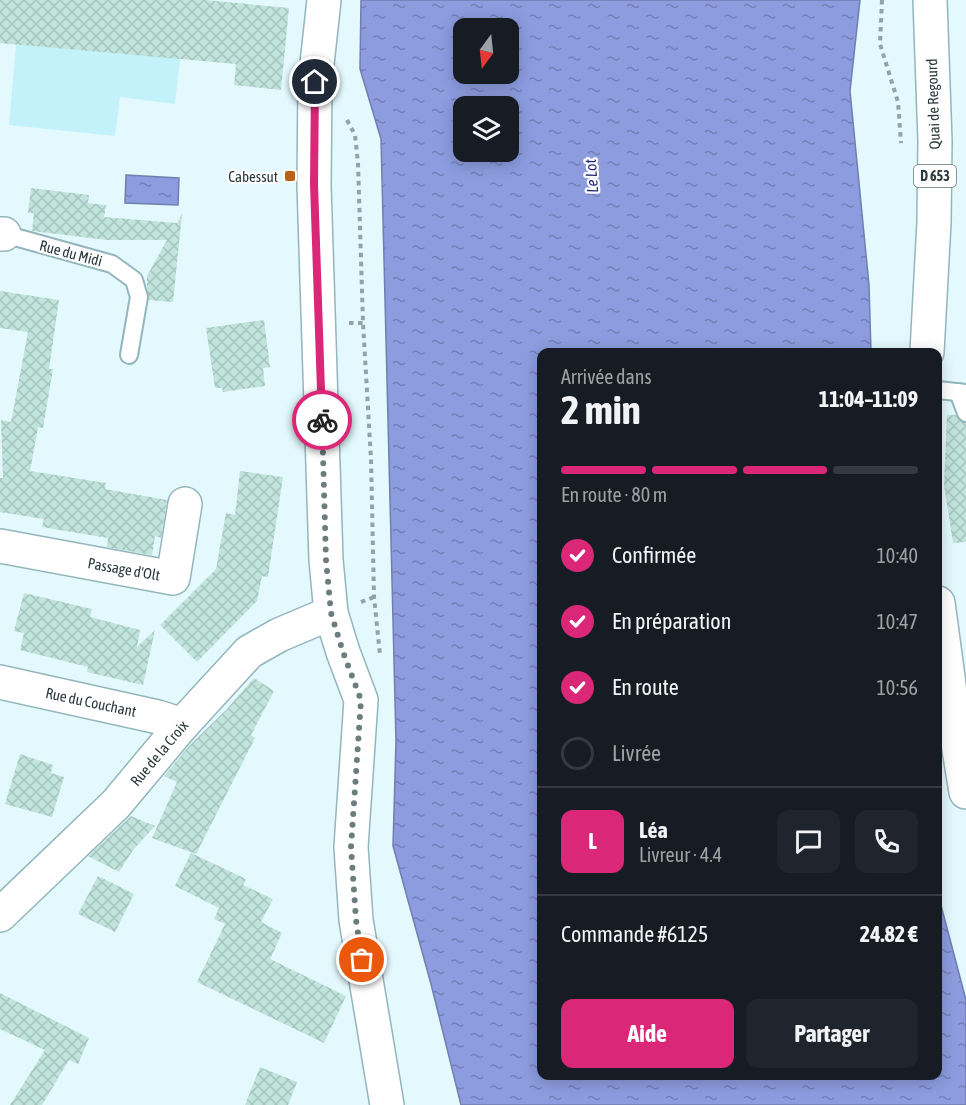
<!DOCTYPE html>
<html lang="fr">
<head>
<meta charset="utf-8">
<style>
  :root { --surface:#171b24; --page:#20242c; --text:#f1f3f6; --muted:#9ea1a6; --line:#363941; --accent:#db2777 }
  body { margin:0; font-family:"Asap Condensed",sans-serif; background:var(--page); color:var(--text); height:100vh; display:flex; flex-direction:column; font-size:22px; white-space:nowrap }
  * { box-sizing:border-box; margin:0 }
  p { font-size:20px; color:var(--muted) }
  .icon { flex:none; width:33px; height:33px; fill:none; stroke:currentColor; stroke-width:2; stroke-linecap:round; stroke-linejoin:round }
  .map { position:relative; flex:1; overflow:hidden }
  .details { position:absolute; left:537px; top:348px; width:405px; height:732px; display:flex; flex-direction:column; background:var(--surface); border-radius:12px; box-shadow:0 3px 15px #0003 }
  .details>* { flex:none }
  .needle { width:39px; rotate:195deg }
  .fabs { position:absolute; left:453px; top:18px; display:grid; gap:12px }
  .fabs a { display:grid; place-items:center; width:66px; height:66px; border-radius:12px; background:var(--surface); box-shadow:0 3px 15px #0003; font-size:30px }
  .pin { position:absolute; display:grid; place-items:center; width:51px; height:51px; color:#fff; margin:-26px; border:3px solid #fff; border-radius:50%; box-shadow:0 2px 6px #0007 }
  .courier { position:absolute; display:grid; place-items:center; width:60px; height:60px; margin:-30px; border:4px solid #db2777; border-radius:50%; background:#fff; color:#222; box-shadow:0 2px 8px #0007 }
  .head em { font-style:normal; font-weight:700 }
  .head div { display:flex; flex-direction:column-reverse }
  .head { display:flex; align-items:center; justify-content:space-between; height:102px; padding:0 24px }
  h1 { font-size:39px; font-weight:700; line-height:45px }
  .bar { display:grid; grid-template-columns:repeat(4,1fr); gap:9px 6px; align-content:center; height:72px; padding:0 24px }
  .bar i { height:8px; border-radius:4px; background:var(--line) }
  .bar .on { background:var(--accent) }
  .bar p { grid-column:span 4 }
  .line { display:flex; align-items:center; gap:15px; padding:0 24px; border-top:2px solid var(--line) }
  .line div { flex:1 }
  .round { display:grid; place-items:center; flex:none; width:63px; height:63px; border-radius:12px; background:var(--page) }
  ol { padding:0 24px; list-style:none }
  li { display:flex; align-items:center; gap:18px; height:66px }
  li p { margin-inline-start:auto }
  li .icon { padding:6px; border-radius:50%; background:var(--accent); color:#fff; stroke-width:4 }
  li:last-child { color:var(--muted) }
  li i { width:33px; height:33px; border:3px solid var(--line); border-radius:50% }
  .button { display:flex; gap:12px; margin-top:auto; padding:12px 24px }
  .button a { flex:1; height:69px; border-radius:12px; background:var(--accent); color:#fff; font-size:24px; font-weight:700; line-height:69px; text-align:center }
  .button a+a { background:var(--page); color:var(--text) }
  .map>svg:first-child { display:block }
  .built { fill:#c3f2fb }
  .water { fill:url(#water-ripples); stroke:#6f7fae; stroke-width:1.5; fill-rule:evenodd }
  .building { fill:url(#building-cross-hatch) }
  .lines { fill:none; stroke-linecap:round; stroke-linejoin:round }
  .lane-casing { stroke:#93b6bd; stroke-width:20 }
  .street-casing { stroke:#93b6bd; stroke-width:36 }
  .primary-casing { stroke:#93b6bd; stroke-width:36 }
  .path { stroke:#90a3a6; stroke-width:4; stroke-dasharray:4.5 4.5; stroke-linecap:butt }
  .lane { stroke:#fff; stroke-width:16 }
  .street { stroke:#fff; stroke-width:33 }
  .primary { stroke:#fff; stroke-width:33 }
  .done { stroke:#6c7d80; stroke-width:6; stroke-dasharray:0 10.8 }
  .route { stroke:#db2777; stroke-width:8 }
  .poi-dot { fill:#bc5f10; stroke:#fff; stroke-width:2 }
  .labels { text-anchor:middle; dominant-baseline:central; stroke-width:4.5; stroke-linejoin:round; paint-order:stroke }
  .shield { fill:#fff; stroke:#6b7577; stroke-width:1.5 }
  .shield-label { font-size:14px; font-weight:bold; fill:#2c3a3d }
  .street-label { font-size:15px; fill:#2c3a3d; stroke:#fff }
  .poi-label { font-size:15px; fill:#2c3a3d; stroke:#fff; text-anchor:end }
  .water-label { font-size:16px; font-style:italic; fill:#242b78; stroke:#fff }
</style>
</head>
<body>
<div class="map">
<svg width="966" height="1105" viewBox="0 0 966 1105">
  <defs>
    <pattern id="water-ripples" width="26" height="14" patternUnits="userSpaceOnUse" patternTransform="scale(1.5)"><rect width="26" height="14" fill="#8c9cdf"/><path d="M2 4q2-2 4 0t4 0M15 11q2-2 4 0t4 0" fill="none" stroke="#7380b6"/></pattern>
    <pattern id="building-cross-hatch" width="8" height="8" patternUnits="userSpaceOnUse" patternTransform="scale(1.5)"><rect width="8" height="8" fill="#c0e3db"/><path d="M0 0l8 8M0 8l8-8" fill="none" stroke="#a5c4bd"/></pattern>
  </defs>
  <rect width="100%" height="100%" fill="#e3f9fd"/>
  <polygon class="built" points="20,0 180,59 175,104 120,97 115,136 9,125"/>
  <g class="water">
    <path d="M361,0H860L850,91L869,285L871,352H542V1076H938V894L966,1000V1105H461L431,984L393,846L396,741L381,139L360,69ZM464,28H508V74H464ZM464,106H508V152H464Z"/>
    <polygon points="126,175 179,178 178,205 125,203"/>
  </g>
  <g class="building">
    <polygon points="0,0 205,0 289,8 281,90 234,85 236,64 0,43"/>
    <polygon points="31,188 89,195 88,203 106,205 104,217 177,223 182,214 173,302 149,300 147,285 147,276 167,240 107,240 32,231 34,213 28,213"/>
    <polygon points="0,291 59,300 49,369 53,369 43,428 38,427 30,471 106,483 105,489 167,500 161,538 155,536 152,555 107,547 108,538 42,527 44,519 0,512 0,478 3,478 1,420 11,422 28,332 0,328"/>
    <polygon points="264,320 270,367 263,368 265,386 223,392 222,388 215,388 206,328"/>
    <polygon points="947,415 956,415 960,421 966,423 966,542 953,543 944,485"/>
    <polygon points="240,471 283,477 268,577 262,576 257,601 197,662 160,625 216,569 226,513 235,515"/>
    <polygon points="24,593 92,609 90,617 140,630 137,647 155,630 143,685 87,672 88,667 20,650 24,633 14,631"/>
    <polygon points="254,678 274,691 251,735 255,738 196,854 152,838 177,782 164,776 190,745 226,710"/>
    <polygon points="20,754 53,765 51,773 64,777 52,817 5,804"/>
    <polygon points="131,816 155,826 133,850 119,872 88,856"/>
    <polygon points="191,853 246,879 243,885 273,899 261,922 282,933 270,959 346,996 324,1043 197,982 225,924 214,919 219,908 175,886"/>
    <polygon points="98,876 134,894 115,932 78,914"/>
    <polygon points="0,993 89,1038 78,1064 69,1060 42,1105 10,1105 45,1050 0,1029"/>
    <polygon points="260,1067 297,1082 288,1105 245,1105"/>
  </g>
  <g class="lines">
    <defs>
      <g id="lane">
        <polyline points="4,234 112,264 134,280 139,297 129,355"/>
        <polyline points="938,390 966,393"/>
        <polyline points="958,392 966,413"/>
      </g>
      <g id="street">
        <polyline points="324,0 315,82 314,185 326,560 331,613 343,652 361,700 351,847 356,920 387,1105"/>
        <polyline points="0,234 4,234"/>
        <polyline points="0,546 173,578 185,504"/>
        <polyline points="0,682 158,717 182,725"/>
        <polyline points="0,915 116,804 182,725 249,652 279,635 331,613"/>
      </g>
      <g id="primary">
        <polyline points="927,352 934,222 935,141 930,0"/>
        <polyline points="938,603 952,707 966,792"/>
      </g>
    </defs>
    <use href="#lane" class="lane-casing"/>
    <use href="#street" class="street-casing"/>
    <use href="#primary" class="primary-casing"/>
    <g class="path">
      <polyline points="882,0 880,44 898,102 901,143"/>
      <polyline points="347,120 355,135 358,163 363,323 371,459 374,597 380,655"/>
      <polyline points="349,323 363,323"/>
      <polyline points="361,602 374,597"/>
    </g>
    <use href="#lane" class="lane"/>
    <use href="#street" class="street"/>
    <use href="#primary" class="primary"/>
  </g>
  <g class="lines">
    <polyline class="done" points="322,420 326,560 331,613 343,652 361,700 351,847 356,920 362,960"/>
    <polyline class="route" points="315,82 314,184 322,420"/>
  </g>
  <rect class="poi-dot" x="284" y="170" width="12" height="12" rx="3"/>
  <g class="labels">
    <rect class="shield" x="914" y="165" width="42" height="22" rx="4.5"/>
    <g class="shield-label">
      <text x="935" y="176">D 653</text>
    </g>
    <g class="street-label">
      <text transform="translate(933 104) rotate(-92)">Quai de Regourd</text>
      <text transform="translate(71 253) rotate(15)">Rue du Midi</text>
      <text transform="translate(124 569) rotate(10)">Passage d'Olt</text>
      <text transform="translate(91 702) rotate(12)">Rue du Couchant</text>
      <text transform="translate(159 753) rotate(-50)">Rue de la Croix</text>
    </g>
    <g class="poi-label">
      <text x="278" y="176">Cabessut</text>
    </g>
    <g class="water-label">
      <text transform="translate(591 176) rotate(-94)">Le Lot</text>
    </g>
  </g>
</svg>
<div class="fabs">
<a><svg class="needle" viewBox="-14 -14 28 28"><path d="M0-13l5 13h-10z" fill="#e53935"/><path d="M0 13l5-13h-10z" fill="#9ea1a6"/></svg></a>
<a><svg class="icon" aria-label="layers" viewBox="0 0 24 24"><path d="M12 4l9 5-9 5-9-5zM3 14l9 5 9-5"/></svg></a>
</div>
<div class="pin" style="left:362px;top:960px;background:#ea580c"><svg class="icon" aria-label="bag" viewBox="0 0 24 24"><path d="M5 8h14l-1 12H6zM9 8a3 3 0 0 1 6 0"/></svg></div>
<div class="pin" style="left:315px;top:82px;background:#1f2937"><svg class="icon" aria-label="home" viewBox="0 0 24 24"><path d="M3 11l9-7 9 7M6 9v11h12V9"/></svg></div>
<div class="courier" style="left:322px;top:420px"><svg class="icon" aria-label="bike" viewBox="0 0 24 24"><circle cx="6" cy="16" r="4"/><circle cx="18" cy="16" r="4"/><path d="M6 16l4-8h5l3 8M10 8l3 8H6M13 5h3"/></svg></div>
<section class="details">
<div class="head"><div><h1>2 min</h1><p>Arrivée dans</p></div><em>11:04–11:09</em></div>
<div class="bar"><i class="on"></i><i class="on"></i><i class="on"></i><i></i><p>En route · 80 m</p></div>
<ol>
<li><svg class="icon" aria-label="check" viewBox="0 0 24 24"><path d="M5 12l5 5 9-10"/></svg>Confirmée<p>10:40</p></li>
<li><svg class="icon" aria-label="check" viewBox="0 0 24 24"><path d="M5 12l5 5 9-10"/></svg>En préparation<p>10:47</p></li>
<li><svg class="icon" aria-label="check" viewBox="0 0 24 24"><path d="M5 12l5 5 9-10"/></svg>En route<p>10:56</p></li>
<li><i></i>Livrée</li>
</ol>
<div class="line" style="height:108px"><b class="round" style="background:var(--accent);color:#fff">L</b><div><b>Léa</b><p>Livreur · 4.4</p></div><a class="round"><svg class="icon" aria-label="chat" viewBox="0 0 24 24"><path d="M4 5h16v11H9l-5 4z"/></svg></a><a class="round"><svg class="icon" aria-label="phone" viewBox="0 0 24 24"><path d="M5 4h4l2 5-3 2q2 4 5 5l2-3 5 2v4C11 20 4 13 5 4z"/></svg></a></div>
<div class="line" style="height:78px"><div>Commande #6125</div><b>24.82 €</b></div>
<div class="button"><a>Aide</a><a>Partager</a></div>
</section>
</div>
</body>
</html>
